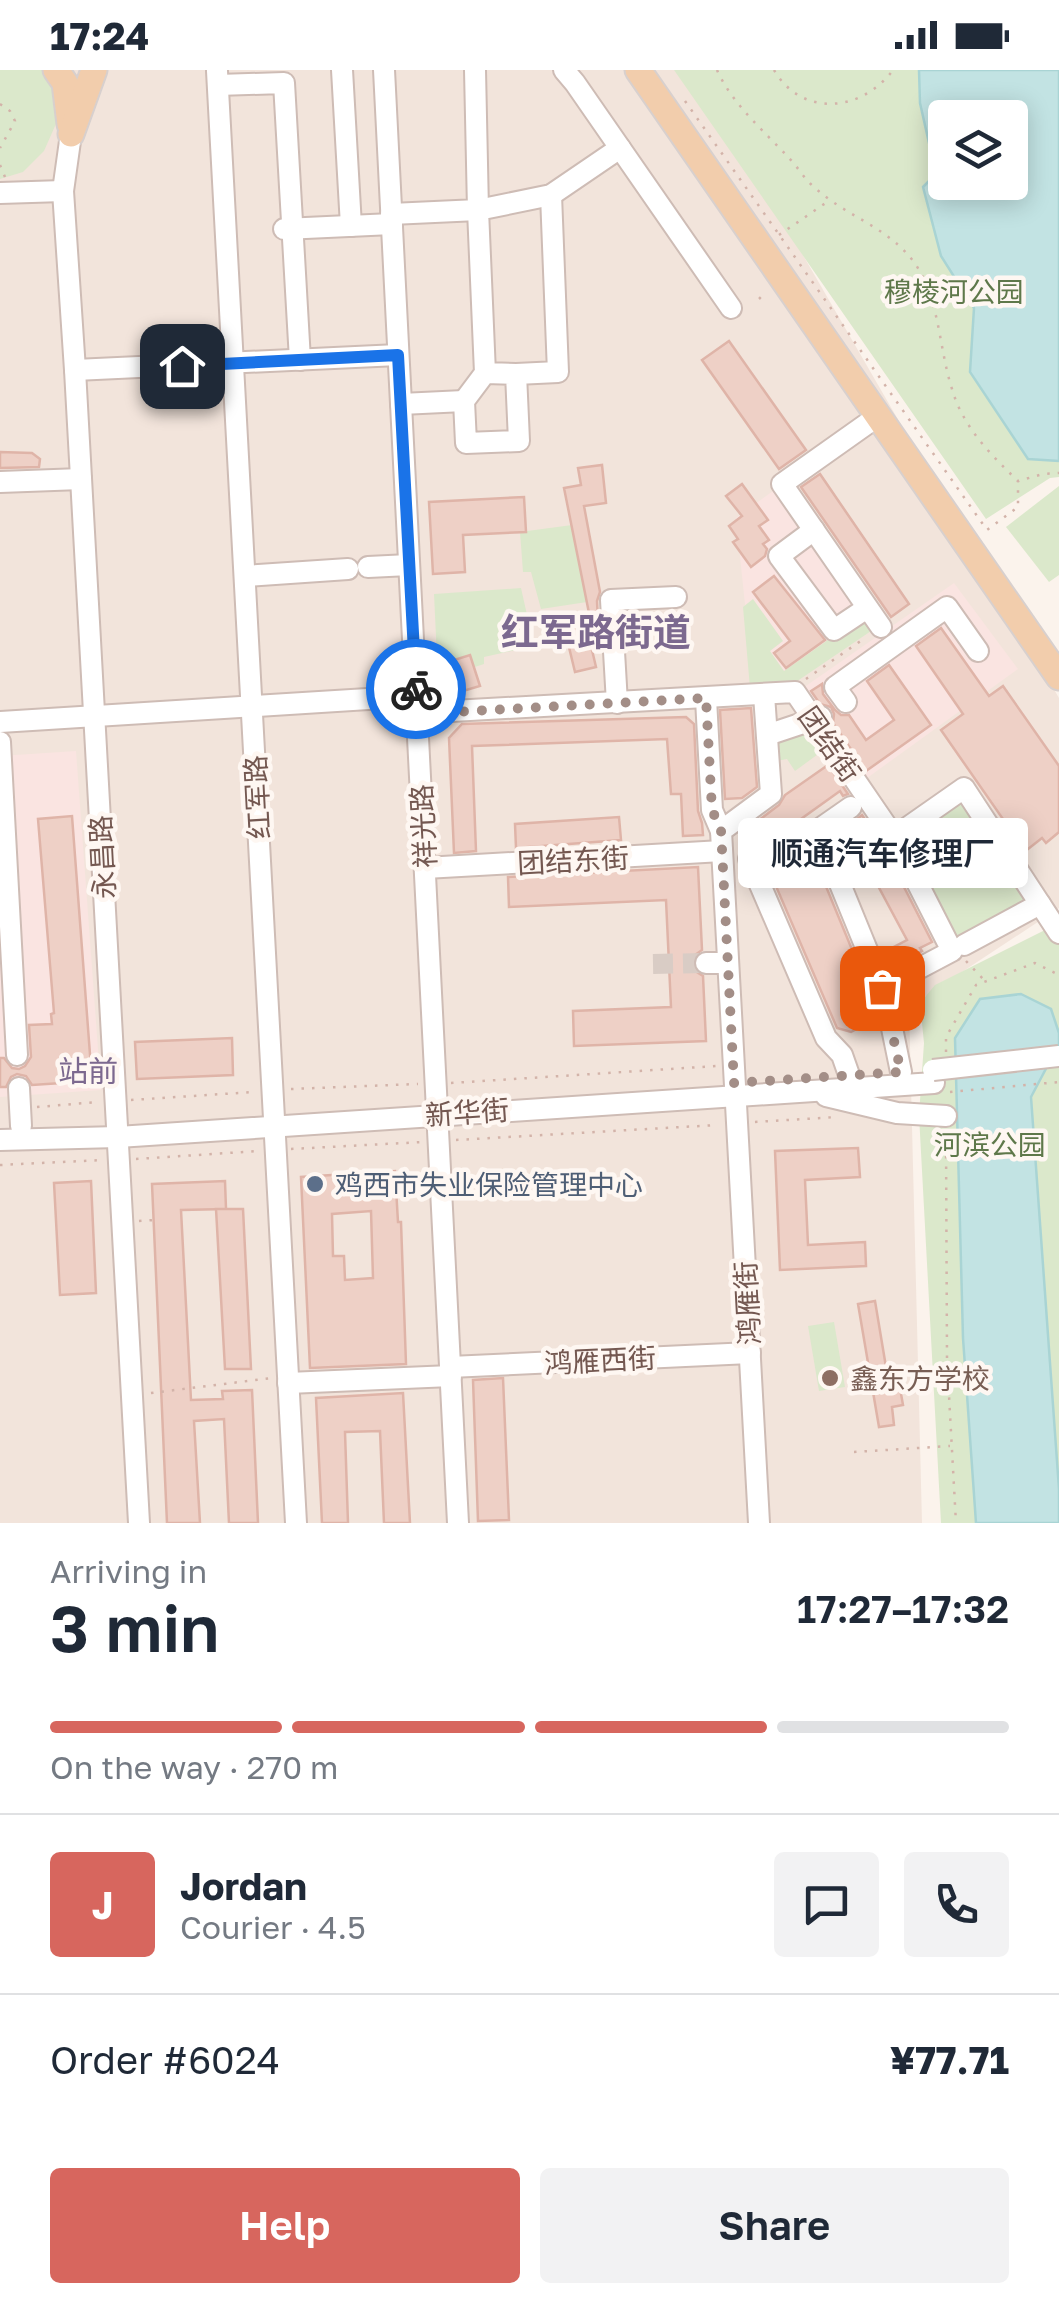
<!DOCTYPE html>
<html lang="en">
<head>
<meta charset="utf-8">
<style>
  :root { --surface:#fff; --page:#f2f2f3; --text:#1f2937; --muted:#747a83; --line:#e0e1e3; --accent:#d7665e }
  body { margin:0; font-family:"Golos Text","Noto Sans SC",sans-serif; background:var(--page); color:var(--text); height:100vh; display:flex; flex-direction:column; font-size:38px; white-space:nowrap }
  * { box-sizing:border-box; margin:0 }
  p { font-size:32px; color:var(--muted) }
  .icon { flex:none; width:55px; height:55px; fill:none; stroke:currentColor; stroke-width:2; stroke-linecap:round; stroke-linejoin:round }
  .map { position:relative; height:1453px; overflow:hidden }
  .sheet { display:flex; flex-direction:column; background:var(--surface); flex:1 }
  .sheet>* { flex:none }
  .fabs { position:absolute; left:928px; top:30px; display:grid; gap:20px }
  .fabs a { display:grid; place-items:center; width:100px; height:100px; border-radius:10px; background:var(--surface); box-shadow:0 5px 25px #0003; font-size:50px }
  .pin { position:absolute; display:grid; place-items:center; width:85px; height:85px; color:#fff; margin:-42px; border-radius:20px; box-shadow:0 5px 15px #0006 }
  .courier { position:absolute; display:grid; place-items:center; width:100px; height:100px; margin:-50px; border:8px solid #1a73e8; border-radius:50%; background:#fff; color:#222; box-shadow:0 2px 12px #0007 }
  .bubble { position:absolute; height:70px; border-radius:10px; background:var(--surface); box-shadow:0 5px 25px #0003; font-size:32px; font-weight:600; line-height:70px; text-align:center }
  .headline em { font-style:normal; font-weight:600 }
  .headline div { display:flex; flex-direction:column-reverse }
  .headline { display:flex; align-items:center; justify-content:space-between; height:170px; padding:0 50px }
  h1 { font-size:65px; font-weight:600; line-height:75px }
  .bar { display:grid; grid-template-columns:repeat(4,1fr); gap:15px 10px; align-content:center; height:120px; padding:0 50px }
  .bar i { height:12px; border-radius:8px; background:var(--line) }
  .bar .current { background:var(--accent) }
  .bar p { grid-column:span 4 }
  .line { display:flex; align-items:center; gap:25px; padding:0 50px; border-top:2px solid var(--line) }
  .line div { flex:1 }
  .round { display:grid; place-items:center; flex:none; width:105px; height:105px; border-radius:10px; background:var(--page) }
  .cta { display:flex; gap:20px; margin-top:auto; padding:20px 50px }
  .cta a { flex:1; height:115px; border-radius:10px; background:var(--accent); color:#fff; font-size:40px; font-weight:600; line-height:115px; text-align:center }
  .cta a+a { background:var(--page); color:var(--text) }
  .status { display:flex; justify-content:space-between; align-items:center; height:70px; padding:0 50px; background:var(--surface); direction:ltr }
  .status svg { height:28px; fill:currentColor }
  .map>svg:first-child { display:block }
  .residential { fill:#f2e4db }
  .commercial { fill:#fae4e1 }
  .green { fill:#dbe8cb; fill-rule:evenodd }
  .water { fill:#c2e3e3; stroke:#a9d4d4; stroke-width:2.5; fill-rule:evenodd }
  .building { fill:#eed0c6; stroke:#dfb4a8; stroke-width:2.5; fill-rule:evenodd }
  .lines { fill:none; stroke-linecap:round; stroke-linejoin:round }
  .minor-tunnel { stroke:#d9ccc5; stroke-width:20; stroke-dasharray:20 10; stroke-linecap:butt }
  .minor-casing { stroke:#cebcb5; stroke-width:24 }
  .major-casing { stroke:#d8d0ce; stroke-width:29 }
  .path { stroke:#d3b3a9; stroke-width:2.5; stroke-dasharray:2.5 8; stroke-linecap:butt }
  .minor { stroke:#fff; stroke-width:20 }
  .major { stroke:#f2cdac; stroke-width:25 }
  .minor-bridge-casing { stroke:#cebcb5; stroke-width:24; stroke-linecap:butt }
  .minor-bridge { stroke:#fff; stroke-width:20 }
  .done { stroke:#a38e87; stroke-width:10; stroke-dasharray:0 18 }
  .route { stroke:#1a73e8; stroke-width:12 }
  .service-dot { fill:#5c6f8a; stroke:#fef7f2; stroke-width:4 }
  .education-dot { fill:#8d6e63; stroke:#fef7f2; stroke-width:4 }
  .labels { text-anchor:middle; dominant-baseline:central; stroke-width:9; stroke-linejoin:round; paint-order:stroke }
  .park-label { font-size:28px; fill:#5e784a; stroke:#fef7f2 }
  .street-label { font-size:28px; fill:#745851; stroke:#fef7f2 }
  .service-label { font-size:28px; fill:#4e5e75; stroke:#fef7f2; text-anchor:start }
  .education-label { font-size:28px; fill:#785e54; stroke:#fef7f2; text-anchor:start }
  .neighbourhood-label { font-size:30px; fill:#7c698f; stroke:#fef7f2 }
  .district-label { font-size:38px; font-weight:bold; fill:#7c698f; stroke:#fef7f2 }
</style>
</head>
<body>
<div class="status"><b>17:24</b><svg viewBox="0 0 49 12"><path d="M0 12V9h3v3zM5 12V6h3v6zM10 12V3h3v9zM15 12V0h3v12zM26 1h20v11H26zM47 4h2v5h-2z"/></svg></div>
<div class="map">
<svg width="1059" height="1453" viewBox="0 0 1059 1453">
  <rect width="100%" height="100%" fill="#fbf3ec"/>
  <polygon class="residential" points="0,0 696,0 1059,628 1059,838 909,937 922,1453 0,1453"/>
  <g class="commercial">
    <polygon points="773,421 869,559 790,610 753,611 736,448"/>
    <polygon points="954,513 1018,599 863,711 800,620"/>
    <polygon points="76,681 101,1020 0,1027 0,686"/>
  </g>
  <g class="green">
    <polygon points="0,0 47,0 56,13 59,47 44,81 23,102 0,109"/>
    <path d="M674,0H1059V407L1050,408L986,449ZM945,48H1010V112H945Z"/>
    <polygon points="1059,416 1059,505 1049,512 1006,457"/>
    <polygon points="572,455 587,532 541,539 531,502 523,502 520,462"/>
    <polygon points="521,518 534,576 484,587 484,594 438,609 434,524"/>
    <polygon points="753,529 783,571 770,581 784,601 863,545 874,559 790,616 750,618 743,537"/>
    <polygon points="810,658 825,679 795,701 787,689 776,691 775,668"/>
    <polygon points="958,726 1033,841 959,880 900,767"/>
    <polygon points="1059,853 1059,1453 941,1453 919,1045 924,973 920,933 935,915"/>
    <polygon points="834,1252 845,1317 819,1321 808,1256"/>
  </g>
  <g class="water">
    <path d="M919,0H1059V391L1028,389L970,302L974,238L941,186L923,117L936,104L920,33ZM945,48H1010V112H945Z"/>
    <polygon points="1021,924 1051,939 1059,963 1059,974 1031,1027 1059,1419 1059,1453 976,1453 963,1268 955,968 980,929"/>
  </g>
  <g class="building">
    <polygon points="729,271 806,380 779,399 702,290"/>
    <polygon points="0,382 32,383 40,389 39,397 0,398"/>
    <polygon points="602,395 606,433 584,436 600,522 597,531 598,552 591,553 564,418 581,415 578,398"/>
    <polygon points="820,404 909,534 891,547 801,417"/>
    <polygon points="742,414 768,450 759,456 769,470 763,474 767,479 765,486 751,497 733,472 738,469 729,456 742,446 726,426"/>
    <polygon points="524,427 526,462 463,465 465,502 433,504 429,432"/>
    <polygon points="774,506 825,570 786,598 774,583 790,571 753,522"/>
    <polygon points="585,550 596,597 575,602 567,569 573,567 570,554"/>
    <polygon points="941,558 989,626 1003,616 1059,696 1059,762 1046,773 1042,768 1023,783 1010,763 1012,762 941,660 963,644 916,576"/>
    <polygon points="470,585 480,616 439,628 438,609 460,609 454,590"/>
    <polygon points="889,595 931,655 866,701 833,653 834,644 831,637 820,634 811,621 822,614 823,624 835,640 841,645 849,645 866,670 894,650 867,611"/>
    <polygon points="751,638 757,717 742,728 725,729 720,640"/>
    <polygon points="686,647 694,654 698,741 702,753 703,765 683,766 681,724 671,724 667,669 472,676 476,781 454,783 449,668 462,654"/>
    <polygon points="828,695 848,724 843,726 840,721 759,779 750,757 779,735 785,725"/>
    <polygon points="862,745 882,774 932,872 920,878 922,881 895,896 886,881 907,870 855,773 868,766 857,749"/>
    <polygon points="72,746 92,1011 32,1015 26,1006 17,1004 11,1007 6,1017 0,1017 0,988 4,988 12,998 19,999 25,996 31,987 29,955 52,954 51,944 54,943 38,749"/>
    <polygon points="619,747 621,770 516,778 515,754"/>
    <polygon points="806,768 872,928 870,947 862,956 851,962 837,958 763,786"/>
    <polygon points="698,797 702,880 695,885 692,894 695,901 703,906 706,971 574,976 573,941 671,937 666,830 509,837 508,807"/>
    <polygon points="232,968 233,1005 137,1009 135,972"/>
    <polygon points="858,1078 860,1107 805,1110 808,1175 865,1172 866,1196 780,1200 775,1081"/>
    <path d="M395,1101L398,1152H401L406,1294L310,1298L301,1107ZM371,1141L373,1208L345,1210L344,1186H333L332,1144Z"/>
    <polygon points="91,1111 96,1223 60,1225 54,1113"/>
    <polygon points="225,1111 226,1139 181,1140 191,1330 223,1329 222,1321 252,1320 258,1453 229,1453 224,1349 194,1351 200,1453 167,1453 152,1114"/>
    <polygon points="216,1139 243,1139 251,1299 225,1299"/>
    <polygon points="875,1231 888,1309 898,1307 903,1335 892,1337 894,1355 879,1357 858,1234"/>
    <polygon points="503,1308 509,1450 478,1451 473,1310"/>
    <polygon points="403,1323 410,1453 384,1453 380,1361 345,1362 348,1453 322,1453 316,1328"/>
  </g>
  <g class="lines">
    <polyline class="minor-tunnel" points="653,894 706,893"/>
    <defs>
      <g id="minor">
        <polyline points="342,0 351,156"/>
        <polyline points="384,0 458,1453"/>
        <polyline points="564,0 575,13 731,238"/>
        <polyline points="217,1 296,1453"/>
        <polyline points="218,15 284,13 300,290"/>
        <polyline points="71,64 63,121 75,300 139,1453"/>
        <polyline points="0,123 63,121"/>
        <polyline points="391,144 478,140 475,0"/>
        <polyline points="284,159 392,154"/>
        <polyline points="75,300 398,285"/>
        <polyline points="485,303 516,304 519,371 466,373 464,331 485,303 478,140 551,125 620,78"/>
        <polyline points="516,304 558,302 551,125"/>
        <polyline points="401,334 464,331"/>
        <polyline points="878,346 782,414 881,557"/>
        <polyline points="0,412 81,409"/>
        <polyline points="814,460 779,486 834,560 867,538"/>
        <polyline points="368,497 409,495"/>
        <polyline points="245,506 348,499"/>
        <polyline points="706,629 712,740 721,761"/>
        <polyline points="846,632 835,617 947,537 978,581"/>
        <polyline points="617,633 611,530 676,527"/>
        <polyline points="417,643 795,622 894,767 952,881 882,918"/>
        <polyline points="0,652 416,626"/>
        <polyline points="767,665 821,647"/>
        <polyline points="0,672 17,985"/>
        <polyline points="851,737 818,760 885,924 901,1002"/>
        <polyline points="894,767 964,718 1059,863"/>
        <polyline points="749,789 826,968 842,985 849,1005"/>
        <polyline points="425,798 722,781"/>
        <polyline points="964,875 1040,834"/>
        <polyline points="706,893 728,893"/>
        <polyline points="19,1018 21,1056"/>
        <polyline points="826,1026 897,1043 946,1046"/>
        <polyline points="0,1070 118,1067 934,1013"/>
        <polyline points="450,1297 750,1283"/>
        <polyline points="288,1313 451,1306"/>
        <polyline points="759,1453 721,761 771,724 764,625"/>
      </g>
      <g id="major">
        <polyline points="56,0 65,13 70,54"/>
        <polyline points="638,0 1059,607"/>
        <polyline points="71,64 94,0"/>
      </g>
    </defs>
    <use href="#minor" class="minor-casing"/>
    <use href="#major" class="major-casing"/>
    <g class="path">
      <path d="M717,0C732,34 764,61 789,88C798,97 804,109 814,117C846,147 890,157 916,195C940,232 939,279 952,319C963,357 990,384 1018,411L1043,404L1059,403"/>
      <path d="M774,0C802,48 862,42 893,0"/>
      <polyline points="685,31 987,460 1018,437 1018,411"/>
      <polyline points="0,34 10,41 15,51 0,78"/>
      <polyline points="0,95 5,107"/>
      <polyline points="779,165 830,130"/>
      <polyline points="759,229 766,222"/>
      <polyline points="806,609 865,568"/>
      <polyline points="765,783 774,779"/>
      <polyline points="966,891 985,911"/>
      <polyline points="946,982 946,967 976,915 1035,893 1059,905"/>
      <polyline points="451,1013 717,996"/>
      <polyline points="291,1019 418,1014"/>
      <polyline points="950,1022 1059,1012"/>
      <polyline points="131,1030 253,1022"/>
      <polyline points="37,1037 98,1032"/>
      <polyline points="755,1052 837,1047"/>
      <polyline points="946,1065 947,1289 956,1453"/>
      <polyline points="456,1070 717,1055"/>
      <polyline points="291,1079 423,1072"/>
      <polyline points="136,1089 258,1081"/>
      <polyline points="0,1095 103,1090"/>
      <polyline points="139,1151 155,1150"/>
      <polyline points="151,1323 272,1308"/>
      <polyline points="854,1382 950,1376"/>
    </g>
    <use href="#minor" class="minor"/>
    <use href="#major" class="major"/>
    <defs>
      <polyline id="minor-bridge" points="933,1000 1059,986"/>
    </defs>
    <use href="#minor-bridge" class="minor-bridge-casing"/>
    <use href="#minor-bridge" class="minor-bridge"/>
  </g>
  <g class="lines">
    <polyline class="done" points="416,619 417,644 706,628 712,740 721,760 734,1013 901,1002 882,918"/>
    <polyline class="route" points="182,296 398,285 416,619"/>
  </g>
  <circle class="service-dot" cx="315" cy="1114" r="10"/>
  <circle class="education-dot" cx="830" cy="1308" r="10"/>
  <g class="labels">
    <g class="park-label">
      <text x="954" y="221">穆棱河公园</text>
      <text x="990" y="1074">河滨公园</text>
    </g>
    <g class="street-label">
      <text transform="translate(830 674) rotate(55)">团结街</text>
      <text transform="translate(257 727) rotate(-93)">红军路</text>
      <text transform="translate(423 756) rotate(-93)">祥光路</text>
      <text transform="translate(102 787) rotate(-93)">永昌路</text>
      <text transform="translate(573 790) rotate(-3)">团结东街</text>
      <text transform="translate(467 1042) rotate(-4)">新华街</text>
      <text transform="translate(747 1233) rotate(-93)">鸿雁街</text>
      <text transform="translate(600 1290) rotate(-3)">鸿雁西街</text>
    </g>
    <g class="service-label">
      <text x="335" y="1114">鸡西市失业保险管理中心</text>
    </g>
    <g class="education-label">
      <text x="850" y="1308">鑫东方学校</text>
    </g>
    <g class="neighbourhood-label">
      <text x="88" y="1001">站前</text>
    </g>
    <g class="district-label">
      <text x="596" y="561">红军路街道</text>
    </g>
  </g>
</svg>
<div class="fabs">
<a><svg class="icon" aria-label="layers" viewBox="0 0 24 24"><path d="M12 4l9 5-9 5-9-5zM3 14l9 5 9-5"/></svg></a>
</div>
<div class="pin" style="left:882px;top:918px;background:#ea580c"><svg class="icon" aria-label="bag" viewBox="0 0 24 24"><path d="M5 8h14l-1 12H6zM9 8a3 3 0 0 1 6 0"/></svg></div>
<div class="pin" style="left:182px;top:296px;background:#1f2937"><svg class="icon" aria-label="home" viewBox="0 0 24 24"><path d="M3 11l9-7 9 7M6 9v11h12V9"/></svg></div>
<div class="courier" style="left:416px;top:619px"><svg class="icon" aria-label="bike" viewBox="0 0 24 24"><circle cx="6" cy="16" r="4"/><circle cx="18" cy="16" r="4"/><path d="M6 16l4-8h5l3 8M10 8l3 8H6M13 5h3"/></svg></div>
<div class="bubble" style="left:738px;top:748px;width:290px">顺通汽车修理厂</div>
</div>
<section class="sheet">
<div class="headline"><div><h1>3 min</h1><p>Arriving in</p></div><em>17:27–17:32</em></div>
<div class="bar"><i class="current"></i><i class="current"></i><i class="current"></i><i></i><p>On the way · 270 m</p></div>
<div class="line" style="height:180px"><b class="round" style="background:var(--accent);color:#fff">J</b><div><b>Jordan</b><p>Courier · 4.5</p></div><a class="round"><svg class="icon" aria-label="chat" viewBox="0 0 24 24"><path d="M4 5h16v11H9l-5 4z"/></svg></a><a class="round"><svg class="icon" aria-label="phone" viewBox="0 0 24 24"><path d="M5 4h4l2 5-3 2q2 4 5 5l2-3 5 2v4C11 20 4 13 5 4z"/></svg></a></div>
<div class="line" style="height:130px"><div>Order #6024</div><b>¥77.71</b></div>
<div class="cta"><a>Help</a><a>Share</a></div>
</section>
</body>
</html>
